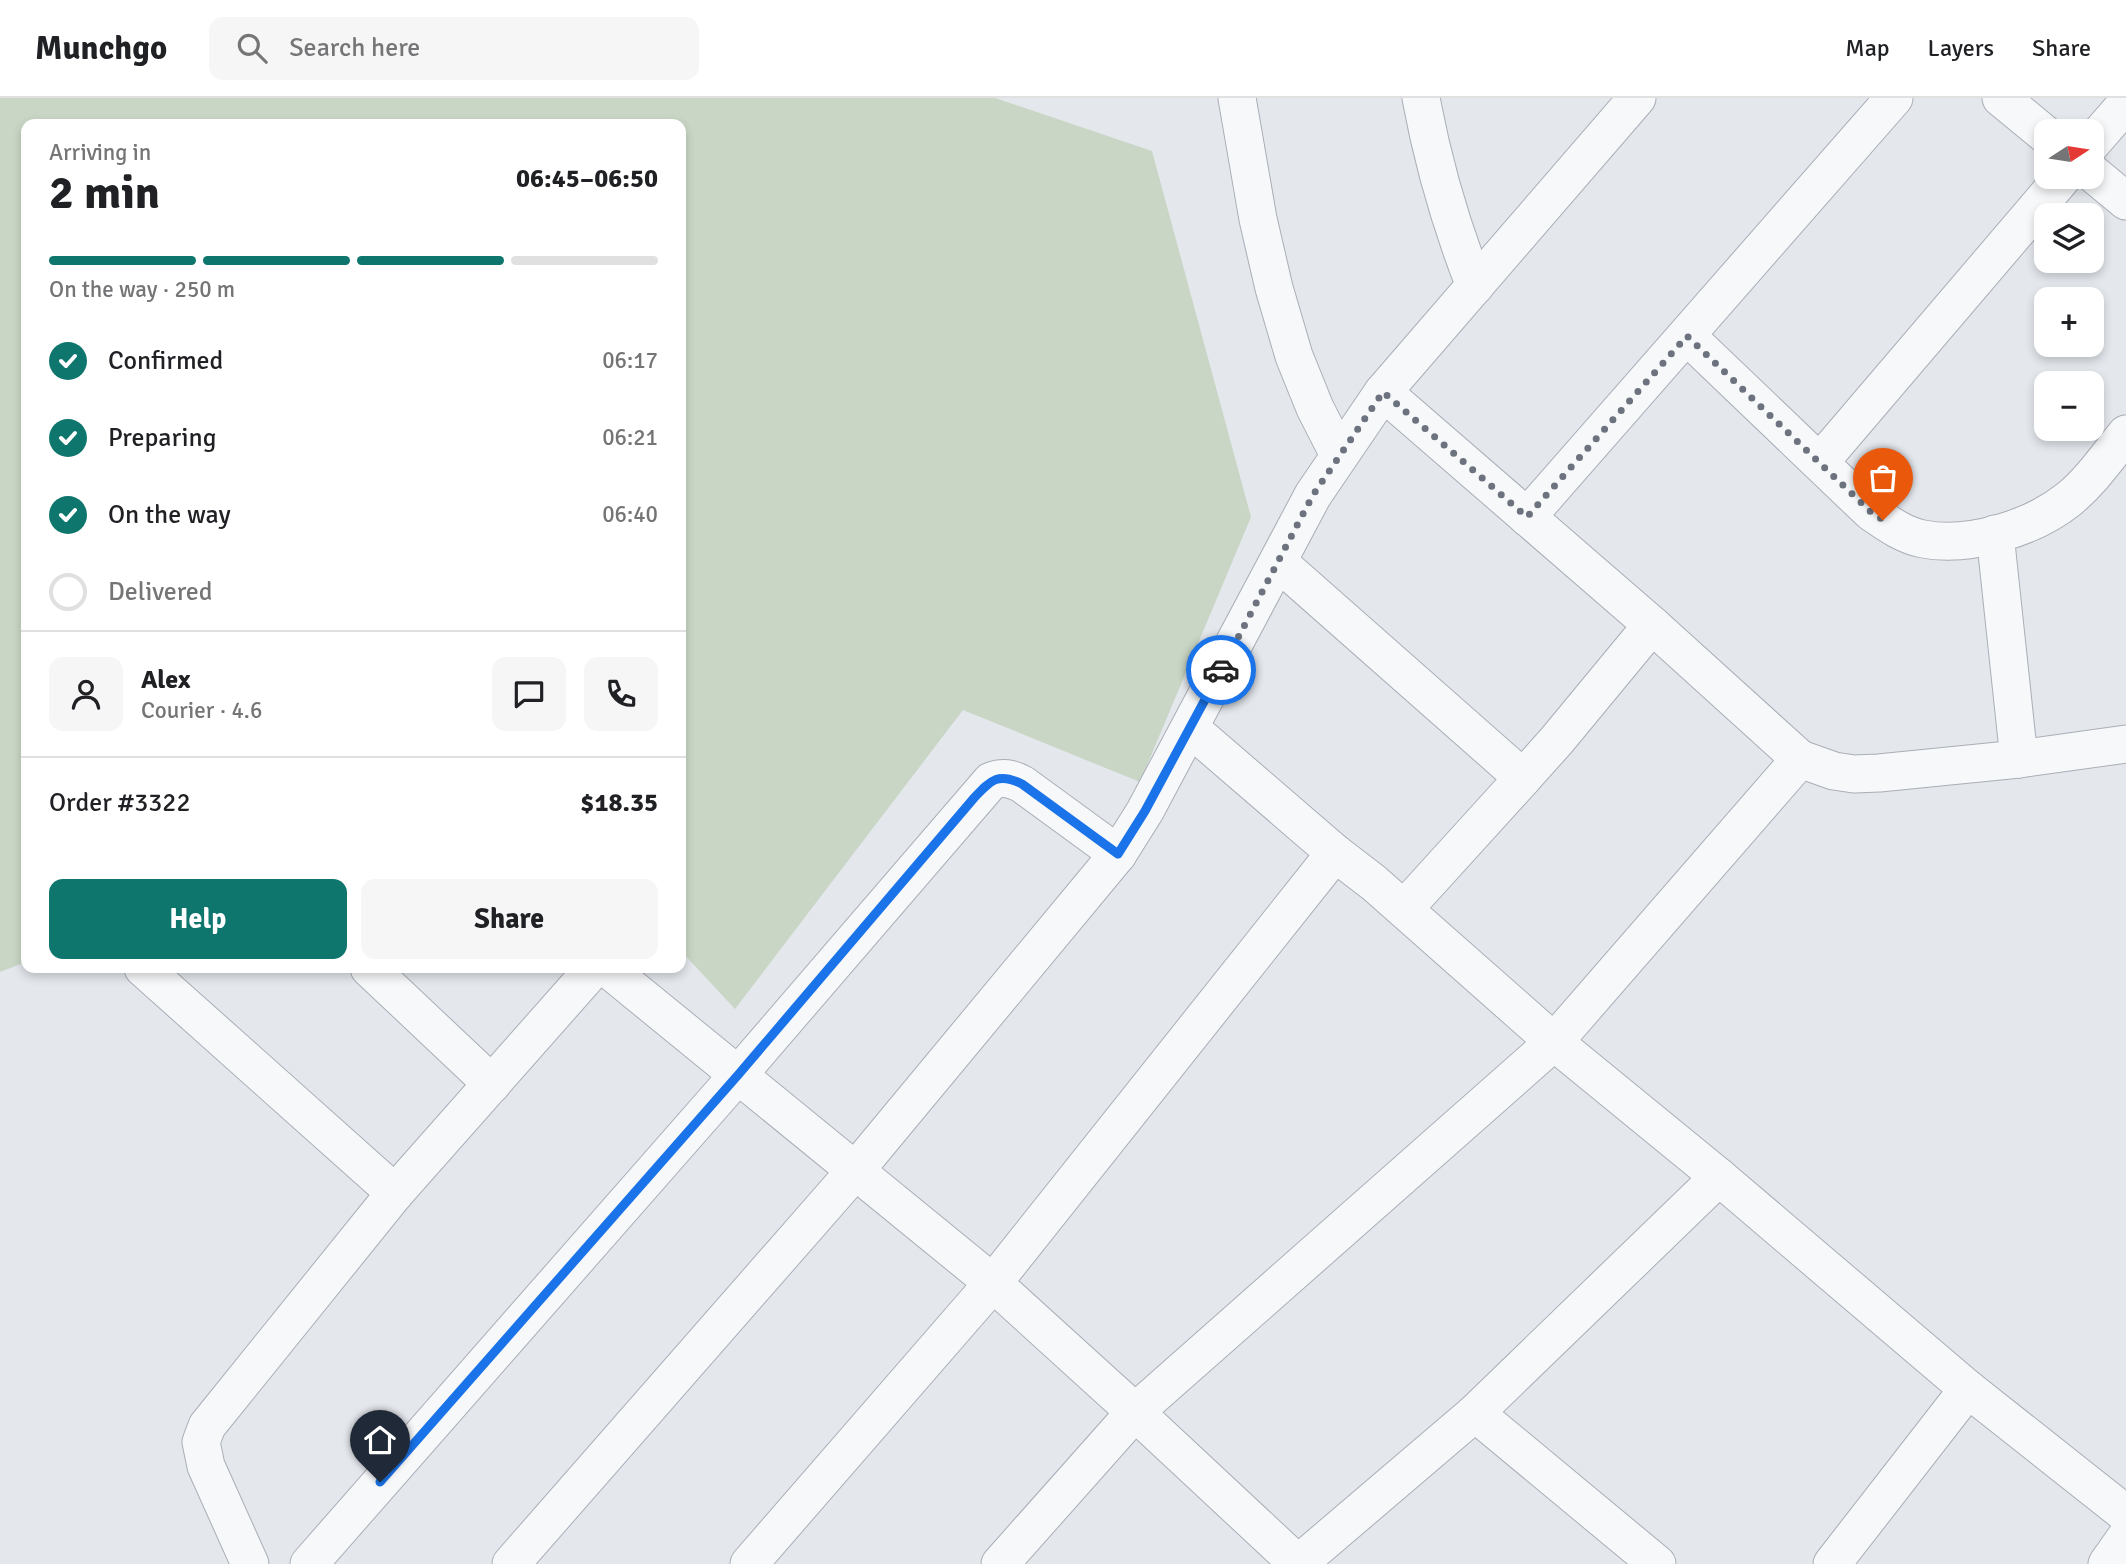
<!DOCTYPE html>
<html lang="en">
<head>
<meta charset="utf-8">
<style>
  :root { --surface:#fff; --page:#f6f6f6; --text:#202124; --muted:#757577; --line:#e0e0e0; --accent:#0f766e }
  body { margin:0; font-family:Signika,sans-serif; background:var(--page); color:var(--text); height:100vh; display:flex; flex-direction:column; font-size:26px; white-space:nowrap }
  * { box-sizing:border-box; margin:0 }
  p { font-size:23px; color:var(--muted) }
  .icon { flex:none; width:38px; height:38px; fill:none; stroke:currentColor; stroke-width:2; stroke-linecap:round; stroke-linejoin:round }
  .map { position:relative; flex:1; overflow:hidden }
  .details { position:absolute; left:21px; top:21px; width:665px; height:854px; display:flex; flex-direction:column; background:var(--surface); border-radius:14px; box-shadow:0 4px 10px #0003 }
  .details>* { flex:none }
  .needle { width:46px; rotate:78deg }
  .fabs { position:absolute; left:2034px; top:21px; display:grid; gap:14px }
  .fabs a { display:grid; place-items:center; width:70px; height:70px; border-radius:14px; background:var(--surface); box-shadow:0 4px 10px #0003; font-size:35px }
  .pin { position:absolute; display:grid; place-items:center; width:60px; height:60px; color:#fff; margin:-72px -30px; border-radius:50% 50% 50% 0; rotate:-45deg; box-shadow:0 0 7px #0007 }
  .pin .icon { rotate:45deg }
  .courier { position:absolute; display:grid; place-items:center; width:70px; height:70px; margin:-35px; border:5px solid #1a73e8; border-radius:50%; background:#fff; color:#222; box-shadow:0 2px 9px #0007 }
  .overview em { font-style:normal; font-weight:700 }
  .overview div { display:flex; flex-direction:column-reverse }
  .overview { display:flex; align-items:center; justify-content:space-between; height:119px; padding:0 28px }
  h1 { font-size:46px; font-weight:700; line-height:52px }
  .bar { display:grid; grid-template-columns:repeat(4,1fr); gap:10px 7px; align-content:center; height:84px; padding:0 28px }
  .bar i { height:9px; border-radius:5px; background:var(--line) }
  .bar .current { background:var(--accent) }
  .bar p { grid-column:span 4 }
  .line { display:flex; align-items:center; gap:18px; padding:0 28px; border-top:2px solid var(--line) }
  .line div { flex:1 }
  .round { display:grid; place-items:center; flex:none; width:74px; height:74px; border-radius:14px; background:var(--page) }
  ol { padding:0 28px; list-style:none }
  li { display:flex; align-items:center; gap:21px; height:77px }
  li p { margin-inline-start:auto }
  li .icon { padding:7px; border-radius:50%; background:var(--accent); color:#fff; stroke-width:4 }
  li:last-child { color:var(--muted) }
  li i { width:38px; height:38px; border:4px solid var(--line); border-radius:50% }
  .action { display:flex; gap:14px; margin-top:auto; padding:14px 28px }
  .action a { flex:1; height:80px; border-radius:14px; background:var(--accent); color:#fff; font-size:28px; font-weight:700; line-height:80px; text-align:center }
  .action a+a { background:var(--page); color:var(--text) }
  header { display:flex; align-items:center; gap:42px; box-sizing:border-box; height:98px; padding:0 35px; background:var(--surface); border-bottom:2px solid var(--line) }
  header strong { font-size:33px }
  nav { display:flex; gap:38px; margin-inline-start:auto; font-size:24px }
  .search { width:490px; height:63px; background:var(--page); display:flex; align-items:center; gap:18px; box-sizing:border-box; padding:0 24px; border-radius:14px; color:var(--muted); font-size:26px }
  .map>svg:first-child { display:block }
  .green { fill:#c9d6c5 }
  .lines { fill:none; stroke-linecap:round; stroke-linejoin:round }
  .minor-casing { stroke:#a9aeb7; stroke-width:39 }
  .minor { stroke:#f7f8fa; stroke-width:37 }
  .done { stroke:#6c737f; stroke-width:7; stroke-dasharray:0 12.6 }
  .route { stroke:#1a73e8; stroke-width:9 }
</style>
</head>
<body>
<header>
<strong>Munchgo</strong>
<div class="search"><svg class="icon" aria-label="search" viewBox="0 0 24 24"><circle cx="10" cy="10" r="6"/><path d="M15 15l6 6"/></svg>Search here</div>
<nav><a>Map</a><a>Layers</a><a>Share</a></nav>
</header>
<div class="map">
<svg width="2126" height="1466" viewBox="0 0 2126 1466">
  <rect width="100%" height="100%" fill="#e4e7ec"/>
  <polygon class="green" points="0,0 995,0 1152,53 1251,419 1140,684 963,612 735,911 681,853 681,26 26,26 26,864 0,874"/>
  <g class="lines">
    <defs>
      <g id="minor">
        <polyline points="1237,0 1258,121 1274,190 1294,258 1315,310 1339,357"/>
        <path d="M1421,0C1433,65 1451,127 1475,188"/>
        <polyline points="2001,0 2046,37"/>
        <polyline points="2091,46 2126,6"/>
        <polyline points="2091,74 2126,103"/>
        <path d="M1687,238L1871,414C1887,425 1903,437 1923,441C1969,450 2033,430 2069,401C2091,383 2108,358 2126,336"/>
        <polyline points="1383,294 1652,527 1800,661"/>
        <polyline points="1820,364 2063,79"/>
        <polyline points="1527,419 1894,0"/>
        <polyline points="1995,436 2019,661"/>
        <polyline points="1278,464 1523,680 1557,642 1652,527"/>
        <polyline points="1190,630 1335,755"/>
        <polyline points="1404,811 1523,680"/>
        <polyline points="143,870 395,1095"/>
        <polyline points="369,870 492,986"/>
        <polyline points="607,870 993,1185 1135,1314 1298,1466"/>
        <polyline points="1475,1315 1657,1466"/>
        <polyline points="250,1466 206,1368 201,1344 207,1328 395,1095 594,870"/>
        <path d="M309,1466L738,977L991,683C1003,679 1011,680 1022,686L1118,756"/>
        <polyline points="511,1466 855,1073 1118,756 1145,713 1313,397 1383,294 1637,0"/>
        <polyline points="749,1466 993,1185 1335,755 1374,785 1554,944 1719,1079 1968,1291 2126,1416"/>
        <polyline points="1000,1466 1135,1314 1554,944 1800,661 1834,673 1854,676 1879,675 2019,661 2126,646"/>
        <polyline points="1298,1466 1475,1315 1719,1079"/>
        <polyline points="1832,1466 1968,1291"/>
        <polyline points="2107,1466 2126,1439"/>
      </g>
    </defs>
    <use href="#minor" class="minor-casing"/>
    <use href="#minor" class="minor"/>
  </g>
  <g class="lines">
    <polyline class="done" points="1221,572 1313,397 1383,294 1527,419 1687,238 1871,414 1883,422"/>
    <path class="route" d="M380,1384L738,977L974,700C991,682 998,674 1022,686L1118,756L1145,713L1221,572"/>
  </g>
</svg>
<div class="fabs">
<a><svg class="needle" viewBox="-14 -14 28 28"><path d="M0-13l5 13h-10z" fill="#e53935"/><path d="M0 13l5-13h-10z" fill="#757577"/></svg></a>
<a><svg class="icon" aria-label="layers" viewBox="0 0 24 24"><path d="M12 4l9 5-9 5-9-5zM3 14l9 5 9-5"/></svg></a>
<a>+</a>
<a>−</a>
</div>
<div class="pin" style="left:1883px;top:422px;background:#ea580c"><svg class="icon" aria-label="bag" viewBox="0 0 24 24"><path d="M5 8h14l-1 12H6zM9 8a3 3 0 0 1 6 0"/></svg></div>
<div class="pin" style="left:380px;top:1384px;background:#1f2937"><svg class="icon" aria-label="home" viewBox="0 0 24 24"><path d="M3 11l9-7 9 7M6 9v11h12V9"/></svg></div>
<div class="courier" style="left:1221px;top:572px"><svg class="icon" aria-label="car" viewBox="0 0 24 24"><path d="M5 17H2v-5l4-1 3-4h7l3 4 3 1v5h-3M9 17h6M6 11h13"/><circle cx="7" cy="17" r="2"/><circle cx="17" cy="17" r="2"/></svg></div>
<section class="details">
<div class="overview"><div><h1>2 min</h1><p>Arriving in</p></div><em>06:45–06:50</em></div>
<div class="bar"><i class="current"></i><i class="current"></i><i class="current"></i><i></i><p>On the way · 250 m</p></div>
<ol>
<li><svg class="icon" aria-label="check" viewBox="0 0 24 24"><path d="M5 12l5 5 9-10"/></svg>Confirmed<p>06:17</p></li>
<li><svg class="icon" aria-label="check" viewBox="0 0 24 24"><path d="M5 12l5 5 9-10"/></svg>Preparing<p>06:21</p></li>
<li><svg class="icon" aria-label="check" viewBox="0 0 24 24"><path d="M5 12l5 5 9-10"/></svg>On the way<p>06:40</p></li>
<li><i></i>Delivered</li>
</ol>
<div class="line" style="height:126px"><a class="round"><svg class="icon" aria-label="person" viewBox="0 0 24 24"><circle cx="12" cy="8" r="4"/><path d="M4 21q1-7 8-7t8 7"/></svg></a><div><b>Alex</b><p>Courier · 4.6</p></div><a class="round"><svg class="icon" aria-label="chat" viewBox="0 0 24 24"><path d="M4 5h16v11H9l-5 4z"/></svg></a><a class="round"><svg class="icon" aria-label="phone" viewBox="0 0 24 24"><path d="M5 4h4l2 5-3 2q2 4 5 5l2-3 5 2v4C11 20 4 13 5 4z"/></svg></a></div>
<div class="line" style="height:91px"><div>Order #3322</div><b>$18.35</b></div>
<div class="action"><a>Help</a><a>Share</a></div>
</section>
</div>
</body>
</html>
